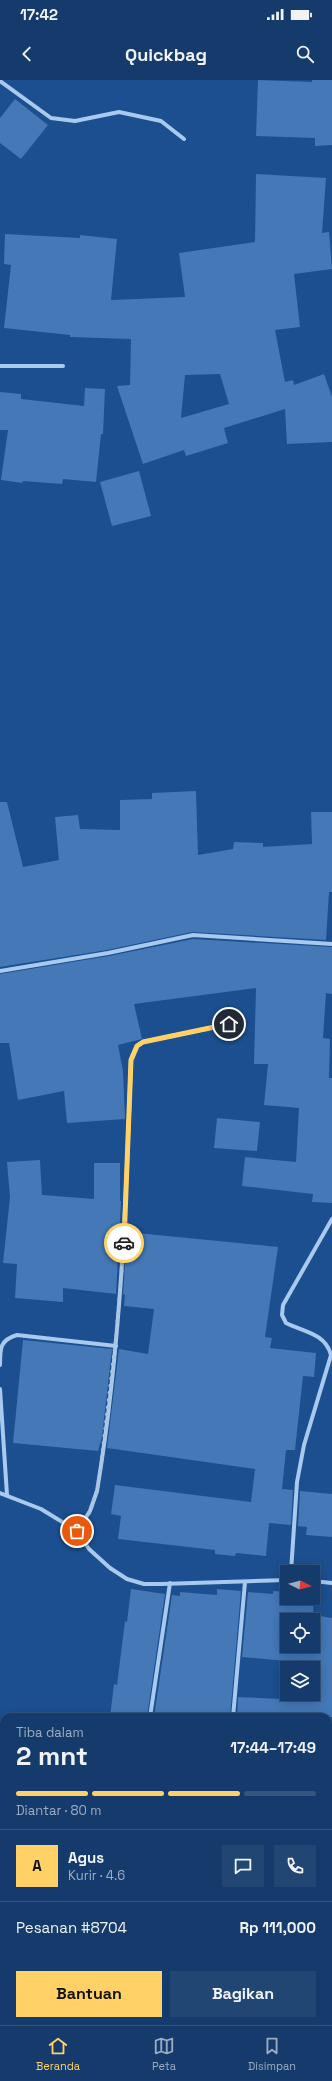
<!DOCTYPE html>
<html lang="id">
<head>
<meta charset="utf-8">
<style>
  :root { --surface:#143b6b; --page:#214673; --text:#f1f3f6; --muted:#9dadc1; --line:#33557e; --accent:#ffd166 }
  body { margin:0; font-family:"Space Grotesk",sans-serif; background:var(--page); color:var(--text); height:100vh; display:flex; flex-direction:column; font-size:15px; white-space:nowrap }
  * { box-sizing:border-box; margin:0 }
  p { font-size:13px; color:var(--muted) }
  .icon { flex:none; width:22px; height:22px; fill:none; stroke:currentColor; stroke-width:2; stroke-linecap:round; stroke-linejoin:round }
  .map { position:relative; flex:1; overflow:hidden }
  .details { position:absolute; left:0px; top:1633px; width:332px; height:312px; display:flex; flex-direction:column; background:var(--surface); border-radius:12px 12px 0 0; box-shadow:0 2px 10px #0003,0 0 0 1px var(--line) }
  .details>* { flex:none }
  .needle { width:26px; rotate:96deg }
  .fabs { position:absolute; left:280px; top:1485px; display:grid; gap:8px }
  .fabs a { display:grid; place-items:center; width:40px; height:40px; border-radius:0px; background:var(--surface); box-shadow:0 2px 10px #0003,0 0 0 1px var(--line); font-size:20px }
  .pin { position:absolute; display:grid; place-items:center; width:34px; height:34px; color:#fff; margin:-17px; border:2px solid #fff; border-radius:50%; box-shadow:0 1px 4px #0007 }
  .courier { position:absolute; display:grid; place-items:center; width:40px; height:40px; margin:-20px; border:3px solid #ffd166; border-radius:50%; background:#fff; color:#222; box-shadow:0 1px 5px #0007 }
  .head em { font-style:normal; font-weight:600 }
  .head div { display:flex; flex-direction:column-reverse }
  .head { display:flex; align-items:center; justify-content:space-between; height:68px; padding:0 16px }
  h1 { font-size:26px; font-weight:600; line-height:30px }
  .bar { display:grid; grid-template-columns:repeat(4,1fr); gap:6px 4px; align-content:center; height:48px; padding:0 16px }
  .bar i { height:5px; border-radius:3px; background:var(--line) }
  .bar .current { background:var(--accent) }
  .bar p { grid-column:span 4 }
  .line { display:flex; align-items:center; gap:10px; padding:0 16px; border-top:1px solid var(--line) }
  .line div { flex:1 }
  .round { display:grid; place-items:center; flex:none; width:42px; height:42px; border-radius:0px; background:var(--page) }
  .cta { display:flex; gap:8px; margin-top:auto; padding:8px 16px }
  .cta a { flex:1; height:46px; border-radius:0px; background:var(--accent); color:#111; font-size:16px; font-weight:600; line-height:46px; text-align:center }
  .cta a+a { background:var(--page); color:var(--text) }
  .status { display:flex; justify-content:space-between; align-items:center; height:28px; padding:0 20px; background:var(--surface); direction:ltr }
  .status svg { height:11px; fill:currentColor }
  header { display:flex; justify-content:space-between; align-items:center; height:52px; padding:0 16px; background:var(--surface); font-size:18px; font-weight:600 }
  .tab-bar { display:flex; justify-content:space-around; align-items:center; height:56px; border-top:1px solid var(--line); background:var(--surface); font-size:11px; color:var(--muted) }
  .tab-bar a { display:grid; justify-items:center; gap:2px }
  .tab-bar .current { color:var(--accent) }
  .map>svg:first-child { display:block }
  .building { fill:#4478b7; fill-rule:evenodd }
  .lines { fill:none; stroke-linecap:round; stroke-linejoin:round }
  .street { stroke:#a9c9ee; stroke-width:4 }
  .done { stroke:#afc1d8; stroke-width:4; stroke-dasharray:0 7.2 }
  .route { stroke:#ffd166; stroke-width:5 }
</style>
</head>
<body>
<div class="status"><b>17:42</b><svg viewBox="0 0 49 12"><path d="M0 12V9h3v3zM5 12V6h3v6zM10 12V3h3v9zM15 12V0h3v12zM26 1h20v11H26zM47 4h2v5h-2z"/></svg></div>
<header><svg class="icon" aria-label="back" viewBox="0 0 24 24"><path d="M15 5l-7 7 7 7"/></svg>Quickbag<svg class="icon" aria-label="search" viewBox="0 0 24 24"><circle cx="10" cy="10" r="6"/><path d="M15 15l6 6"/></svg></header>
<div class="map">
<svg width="332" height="1945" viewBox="0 0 332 1945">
  <rect width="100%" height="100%" fill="#1b4f8f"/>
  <g class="building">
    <polygon points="258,0 312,2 312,0 332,0 332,65 315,66 315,58 256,56"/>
    <polygon points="15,19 48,45 21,79 0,63 0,38"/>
    <path d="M256,94L326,98L322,153L329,152L332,189L294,194L300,247L275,250L285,302L293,300L294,305L324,294L332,317V362L287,364L285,329L224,348L228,363L186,376L184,370L143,384L117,306L130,305L131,259L70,257V255L4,248L11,185L4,184L5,154L80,158V155L117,159L111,220L185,217L179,173L255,162ZM220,294L229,324L181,338L185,295Z"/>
    <polygon points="85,308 105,309 103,354 101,354 96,402 63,399 62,404 23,401 22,403 1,400 8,350 0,350 0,312 21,314 21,319 84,326"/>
    <polygon points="139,391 151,436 112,446 100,402"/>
    <polygon points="196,711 198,775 233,769 234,762 263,763 263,767 312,764 311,732 332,732 332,812 329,812 326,860 192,852 107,870 0,887 0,722 7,722 23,787 59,780 55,737 78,735 80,749 120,750 120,720 152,719 152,713"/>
    <polygon points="193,859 332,867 332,914 326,913 323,958 330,959 329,998 332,998 332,1123 312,1122 313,1114 242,1106 245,1077 296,1082 299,1028 264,1025 268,984 254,984 256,908 134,924 142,959 118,965 123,991 125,1039 67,1043 64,1011 18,1020 9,963 0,963 0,894 109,876"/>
    <polygon points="217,1038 260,1042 257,1071 214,1068"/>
    <polygon points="40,1080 42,1115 94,1119 94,1083 120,1083 120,1121 121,1121 116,1214 63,1208 63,1222 15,1218 17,1184 3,1183 10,1117 7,1082"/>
    <polygon points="127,1152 278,1167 265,1257 272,1258 270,1268 316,1273 314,1297 303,1296 295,1370 286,1370 282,1409 293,1410 291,1445 269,1443 266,1476 236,1473 235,1476 215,1474 215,1470 118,1459 121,1436 111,1434 115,1405 251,1422 255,1389 107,1368 119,1269 148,1274 154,1229 124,1226 125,1215 123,1214"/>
    <polygon points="23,1260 112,1269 102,1357 98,1371 13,1363"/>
    <polygon points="300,1411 332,1414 332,1457 306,1455 307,1447 298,1446"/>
    <polygon points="131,1509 165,1514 147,1637 110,1637 114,1604 117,1605 125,1541 127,1542"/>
    <polygon points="217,1509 241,1511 230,1637 154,1637 172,1515 180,1516 180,1512 217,1515"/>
    <path d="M273,1511L287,1512V1518H313L314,1512L313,1535L332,1538V1637H237L238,1617L281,1619L286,1581L242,1577L248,1512L273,1514ZM287,1540H313V1566H287ZM287,1588H313V1614H287Z"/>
  </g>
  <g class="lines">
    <g class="street">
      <polyline points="0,1 51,38 75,41 119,32 161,41 184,59"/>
      <polyline points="0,286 63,286"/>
      <polyline points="0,891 108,873 193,855 332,864"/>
      <path d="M0,1285C0,1268 0,1260 17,1255L116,1266"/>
      <polyline points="0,1309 7,1415"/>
      <polyline points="0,1413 41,1429 77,1451 89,1469 110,1488 127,1499 144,1504 161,1504 287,1500"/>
      <path d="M77,1451L90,1431L97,1411C121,1267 126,1125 131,980L137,966L143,962L229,944"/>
      <path d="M291,1492L297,1402L304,1365L331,1275C325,1253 304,1252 286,1243L282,1235L283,1225L332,1139"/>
      <polyline points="313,1501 332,1503"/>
      <polyline points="150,1637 170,1503"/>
      <polyline points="233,1637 245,1502"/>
      <polyline points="328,1926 332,1925"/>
      <polyline points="151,1941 151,1945"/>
      <polyline points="270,1945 282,1941"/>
    </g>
  </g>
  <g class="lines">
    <polyline class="done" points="77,1451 90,1431 97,1411 101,1385 116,1258 124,1163"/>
    <polyline class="route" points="124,1163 131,980 137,966 143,962 229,944"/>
  </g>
</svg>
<div class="fabs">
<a><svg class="needle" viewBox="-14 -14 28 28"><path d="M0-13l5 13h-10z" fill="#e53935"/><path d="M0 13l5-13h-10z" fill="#9dadc1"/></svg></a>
<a><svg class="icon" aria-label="locate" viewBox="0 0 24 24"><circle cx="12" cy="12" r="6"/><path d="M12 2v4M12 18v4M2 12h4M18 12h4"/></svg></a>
<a><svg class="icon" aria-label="layers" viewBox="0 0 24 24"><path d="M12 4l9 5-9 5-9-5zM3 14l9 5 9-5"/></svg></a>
</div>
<div class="pin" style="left:77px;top:1451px;background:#ea580c"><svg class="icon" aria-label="bag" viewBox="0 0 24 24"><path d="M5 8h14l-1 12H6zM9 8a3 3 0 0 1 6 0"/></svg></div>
<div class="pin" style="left:229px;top:944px;background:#1f2937"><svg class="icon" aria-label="home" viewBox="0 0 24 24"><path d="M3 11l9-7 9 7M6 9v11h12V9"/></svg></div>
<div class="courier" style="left:124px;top:1163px"><svg class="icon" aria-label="car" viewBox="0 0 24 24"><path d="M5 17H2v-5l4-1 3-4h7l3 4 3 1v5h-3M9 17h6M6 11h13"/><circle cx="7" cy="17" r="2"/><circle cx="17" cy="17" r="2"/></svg></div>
<section class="details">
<div class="head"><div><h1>2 mnt</h1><p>Tiba dalam</p></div><em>17:44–17:49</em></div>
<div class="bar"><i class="current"></i><i class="current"></i><i class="current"></i><i></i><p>Diantar · 80 m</p></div>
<div class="line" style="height:72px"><b class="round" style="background:var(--accent);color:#111">A</b><div><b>Agus</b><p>Kurir · 4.6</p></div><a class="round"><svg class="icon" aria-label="chat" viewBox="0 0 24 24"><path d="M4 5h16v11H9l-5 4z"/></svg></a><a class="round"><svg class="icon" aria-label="phone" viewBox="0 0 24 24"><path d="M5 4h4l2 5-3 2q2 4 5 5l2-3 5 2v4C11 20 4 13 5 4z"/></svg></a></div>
<div class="line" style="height:52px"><div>Pesanan #8704</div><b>Rp 111,000</b></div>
<div class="cta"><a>Bantuan</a><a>Bagikan</a></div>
</section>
</div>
<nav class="tab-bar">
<a class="current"><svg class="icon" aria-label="home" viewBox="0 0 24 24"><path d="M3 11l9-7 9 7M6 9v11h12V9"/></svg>Beranda</a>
<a><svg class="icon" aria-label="map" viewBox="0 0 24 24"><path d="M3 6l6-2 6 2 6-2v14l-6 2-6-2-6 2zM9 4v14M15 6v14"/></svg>Peta</a>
<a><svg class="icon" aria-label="saved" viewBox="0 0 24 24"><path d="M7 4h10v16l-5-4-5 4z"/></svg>Disimpan</a>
</nav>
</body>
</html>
